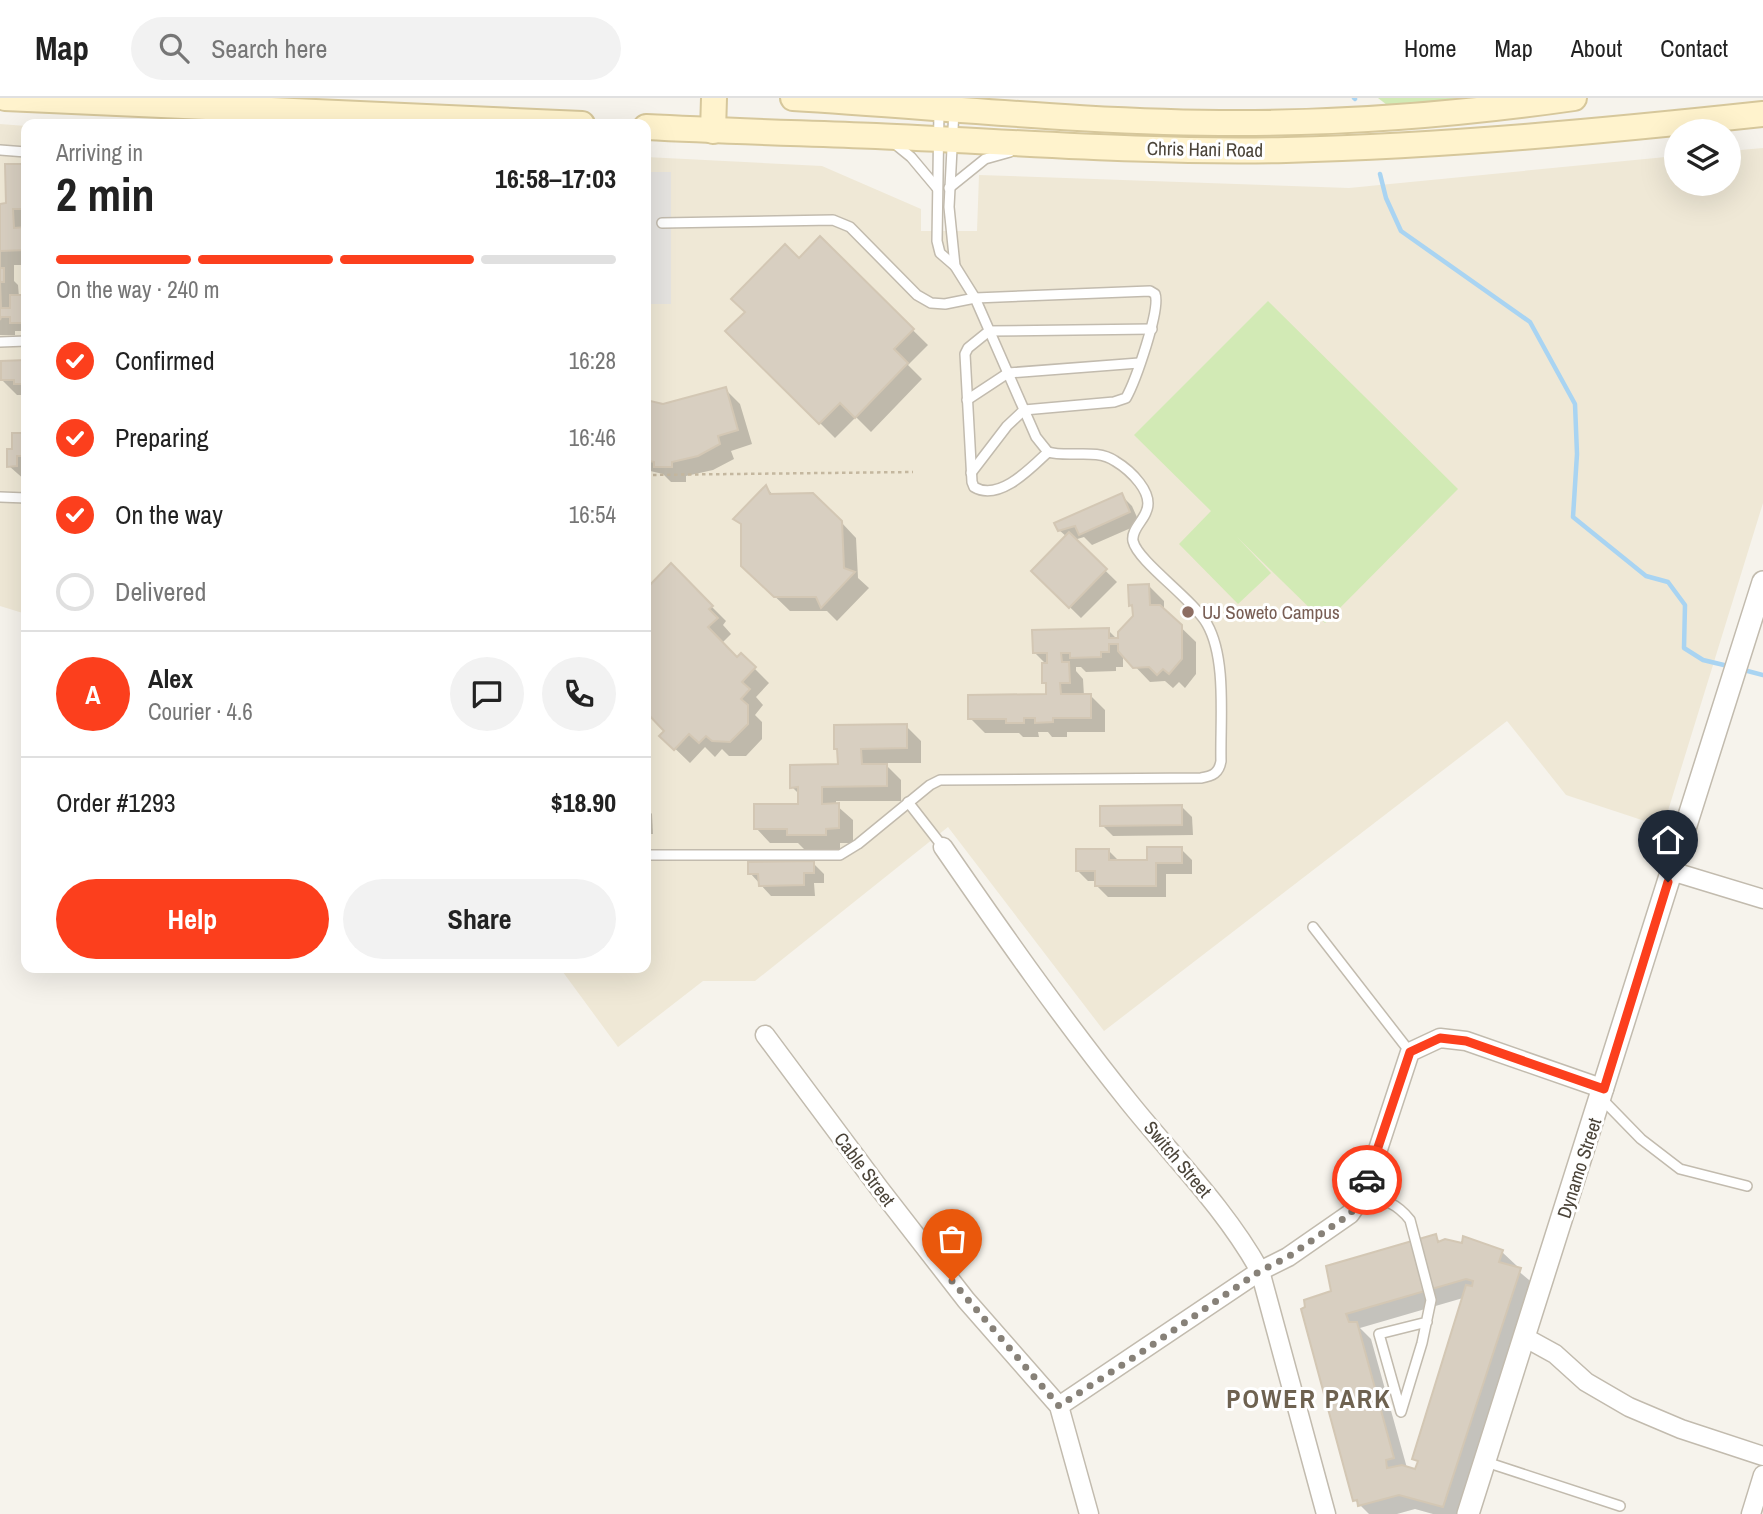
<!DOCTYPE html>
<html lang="en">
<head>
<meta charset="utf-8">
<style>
  :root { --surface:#fff; --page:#f2f2f2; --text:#222; --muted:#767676; --line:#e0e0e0; --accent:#fc3f1d }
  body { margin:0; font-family:"Archivo Narrow",sans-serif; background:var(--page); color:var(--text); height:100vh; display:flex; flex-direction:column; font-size:26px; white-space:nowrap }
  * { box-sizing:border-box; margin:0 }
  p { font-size:23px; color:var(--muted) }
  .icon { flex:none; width:38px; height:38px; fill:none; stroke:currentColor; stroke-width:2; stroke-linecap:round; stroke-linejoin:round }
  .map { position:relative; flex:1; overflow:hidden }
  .sheet { position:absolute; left:21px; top:21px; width:630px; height:854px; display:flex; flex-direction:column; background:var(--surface); border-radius:14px; box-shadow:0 7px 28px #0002 }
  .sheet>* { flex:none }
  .controls { position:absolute; left:1664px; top:21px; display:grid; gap:14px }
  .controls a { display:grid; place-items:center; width:77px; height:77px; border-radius:50%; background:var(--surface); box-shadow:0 7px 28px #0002; font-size:35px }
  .pin { position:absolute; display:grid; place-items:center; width:60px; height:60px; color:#fff; margin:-72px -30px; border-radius:50% 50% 50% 0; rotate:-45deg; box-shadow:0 0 7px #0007 }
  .pin .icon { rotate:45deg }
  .courier { position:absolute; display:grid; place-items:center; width:70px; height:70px; margin:-35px; border:5px solid #fc3f1d; border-radius:50%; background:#fff; color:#222; box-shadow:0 2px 9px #0007 }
  .headline em { font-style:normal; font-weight:700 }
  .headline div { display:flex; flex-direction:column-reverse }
  .headline { display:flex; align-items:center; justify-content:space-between; height:119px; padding:0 35px }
  h1 { font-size:46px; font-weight:700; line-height:52px }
  .bar { display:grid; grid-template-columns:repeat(4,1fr); gap:10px 7px; align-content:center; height:84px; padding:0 35px }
  .bar i { height:9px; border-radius:5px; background:var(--line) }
  .bar .active { background:var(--accent) }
  .bar p { grid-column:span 4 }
  .line { display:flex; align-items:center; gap:18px; padding:0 35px; border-top:2px solid var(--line) }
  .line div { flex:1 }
  .round { display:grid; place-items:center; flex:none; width:74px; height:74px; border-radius:37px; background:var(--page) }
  ol { padding:0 35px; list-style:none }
  li { display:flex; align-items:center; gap:21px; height:77px }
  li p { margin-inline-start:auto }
  li .icon { padding:7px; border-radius:50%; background:var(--accent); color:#fff; stroke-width:4 }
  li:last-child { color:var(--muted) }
  li i { width:38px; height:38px; border:4px solid var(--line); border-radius:50% }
  .primary-button { display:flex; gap:14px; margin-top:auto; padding:14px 35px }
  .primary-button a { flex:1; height:80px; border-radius:42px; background:var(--accent); color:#fff; font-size:28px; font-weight:700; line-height:80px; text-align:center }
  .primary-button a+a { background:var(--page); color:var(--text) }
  header { display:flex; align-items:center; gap:42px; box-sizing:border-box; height:98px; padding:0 35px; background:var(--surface); border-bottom:2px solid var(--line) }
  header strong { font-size:33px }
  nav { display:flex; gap:38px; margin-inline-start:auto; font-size:24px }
  .search { width:490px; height:63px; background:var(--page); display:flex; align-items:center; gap:18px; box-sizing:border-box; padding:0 24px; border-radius:38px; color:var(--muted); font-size:26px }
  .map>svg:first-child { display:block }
  .education { fill:#efe8d6 }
  .green { fill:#d2eab5 }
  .parking { fill:#e5e3e0 }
  .shadow { fill:#0003; fill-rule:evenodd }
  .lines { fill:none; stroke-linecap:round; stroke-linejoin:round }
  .stream { stroke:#a9d4f2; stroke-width:4.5 }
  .building { fill:#d8cfc1; stroke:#d3c7b4; stroke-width:2; fill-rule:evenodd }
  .service-casing { stroke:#c2bbae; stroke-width:12 }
  .minor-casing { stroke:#c2bbae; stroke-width:21 }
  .tertiary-casing { stroke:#c2bbae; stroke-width:24 }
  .secondary-casing { stroke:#d6c79b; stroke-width:28 }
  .path { stroke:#c4b79f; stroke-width:2.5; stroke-dasharray:3.5 3.5; stroke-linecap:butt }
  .service { stroke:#fff; stroke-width:9 }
  .minor { stroke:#fff; stroke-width:18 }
  .tertiary { stroke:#fff; stroke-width:21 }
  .secondary { stroke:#fff3cd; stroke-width:24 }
  .done { stroke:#878178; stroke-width:7; stroke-dasharray:0 12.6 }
  .route { stroke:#fc3f1d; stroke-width:9 }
  .education-dot { fill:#8d6e63; stroke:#fff; stroke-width:2.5 }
  .labels { text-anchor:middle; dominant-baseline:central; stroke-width:6; stroke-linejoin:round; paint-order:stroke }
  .street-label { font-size:19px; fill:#4b4439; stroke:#fff }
  .education-label { font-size:19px; fill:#785e54; stroke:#fff; text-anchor:start }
  .district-label { font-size:26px; font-weight:bold; letter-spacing:2px; fill:#6e6250; stroke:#fff }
</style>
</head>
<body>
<header>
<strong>Map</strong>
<div class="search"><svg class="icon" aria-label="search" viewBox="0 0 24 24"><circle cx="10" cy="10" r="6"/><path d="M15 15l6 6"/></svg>Search here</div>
<nav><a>Home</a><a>Map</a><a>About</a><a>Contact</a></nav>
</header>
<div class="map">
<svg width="1763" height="1416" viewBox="0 0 1763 1416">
  <rect width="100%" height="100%" fill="#f6f3ec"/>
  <g class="education">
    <polygon points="0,26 26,28 26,516 0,508"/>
    <polygon points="1763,50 1763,405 1663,729 1566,697 1507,623 1104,933 948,729 755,883 703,883 618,949 560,870 646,870 646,59 822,68 921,111 921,133 977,133 979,77 1349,90 1676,58 1676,86 1729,86 1729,53"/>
  </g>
  <g class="green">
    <polygon points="1378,0 1527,0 1400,17"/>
    <polygon points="1268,203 1458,391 1325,525 1237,439 1271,475 1238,506 1179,446 1211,413 1134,337"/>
  </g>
  <rect class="parking" x="646" y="74" width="25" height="132"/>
  <g class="shadow">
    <polygon points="25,68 26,167 14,167 14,183 18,187 19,199 26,198 26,238 21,233 15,233 15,237 0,237 0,107 8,107"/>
    <polygon points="820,141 928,247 908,267 922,281 871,334 856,319 835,340 728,233"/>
    <polygon points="2,264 26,264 26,297 17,297 2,282"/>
    <polygon points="725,291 740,306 752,346 731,353 734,361 713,372 686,378 686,384 671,384 663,376 646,372 646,304 663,308"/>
    <polygon points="14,336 26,336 26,383 9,368 14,353"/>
    <polygon points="766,389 774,398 841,424 856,440 858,480 869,490 837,523 827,513 790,513 759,483 743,429 735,421"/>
    <polygon points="1121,397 1132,408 1140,426 1092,447 1084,439 1074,442 1117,484 1081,520 1033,473 1067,439 1059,432"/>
    <polygon points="671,468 726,523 723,527 731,536 722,545 737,561 741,557 769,585 756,599 763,607 755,617 762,624 762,641 746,658 729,658 722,651 715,659 705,649 690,665 662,638 667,633 646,611 646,493"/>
    <polygon points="1149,488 1164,503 1164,513 1196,544 1196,576 1185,590 1179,584 1173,590 1165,583 1150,584 1127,560 1123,560 1123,569 1116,569 1116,573 1086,574 1081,569 1076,569 1076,573 1083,581 1084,598 1090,597 1105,612 1105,634 1067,634 1067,639 1052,639 1048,634 1038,634 1039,639 1023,639 1019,635 985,635 970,620 1048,598 1048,589 1044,585 1046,566 1035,555 1108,532 1120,544 1134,519 1134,511 1130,507"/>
    <polygon points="906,628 921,643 921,665 884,665 901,682 901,703 836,703 836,707 853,722 853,745 840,745 840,751 804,751 798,745 770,745 756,730 800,708 800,697 792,689 839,668 839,654 836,651"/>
    <polygon points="1181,708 1192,719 1193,737 1113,738 1102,727"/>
    <polygon points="646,709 652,716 653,736 646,736"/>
    <polygon points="1181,751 1192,762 1192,776 1166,776 1166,799 1108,799 1097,788 1097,783 1088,783 1077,772 1109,753 1120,764 1149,764"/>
    <polygon points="813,765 824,776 824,785 814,785 815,798 771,798 750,775"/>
    <path d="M1435,1138L1441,1145L1502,1154L1517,1168L1516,1171L1535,1187L1460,1416H1433L1415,1411L1397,1416H1369L1355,1402L1333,1195ZM1463,1200L1414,1360L1419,1365L1416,1373L1407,1370L1371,1241L1360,1230Z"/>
  </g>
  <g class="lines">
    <g class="stream">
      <polyline points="1354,0 1355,1"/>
      <polyline points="1380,76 1386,100 1401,133 1530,224 1575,306 1577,356 1573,419 1646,478 1668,484 1685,507 1684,550 1703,562 1728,568"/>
      <polyline points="1740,571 1763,577"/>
    </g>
  </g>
  <g class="building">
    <polygon points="5,66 25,66 26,111 13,111 14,130 26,129 26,152 0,153 0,170 4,170 4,184 0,184 1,210 10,210 10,197 26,197 26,222 23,222 24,225 10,225 10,219 1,219 0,222 0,106 6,105"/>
    <polygon points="820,138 914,231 894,251 908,265 855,320 840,305 819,326 725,233 745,214 731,201 785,146 799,160"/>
    <polygon points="26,262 26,286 14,286 14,282 1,282 1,263"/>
    <polygon points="726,289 738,332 718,338 720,346 698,358 672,364 672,369 654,369 654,364 646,362 646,302 663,306"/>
    <polygon points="12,335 26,335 26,358 17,358 17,368 7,369 7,351 12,351"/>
    <polygon points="766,387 770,396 813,395 842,423 844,470 855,474 821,510 816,499 774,499 741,468 741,426 733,421"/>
    <polygon points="1122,395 1130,414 1079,437 1075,428 1058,433 1054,425"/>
    <polygon points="1069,434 1107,471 1069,510 1031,473"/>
    <polygon points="671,465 713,508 709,511 718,520 708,529 737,559 741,555 756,569 742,584 750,591 741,601 748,607 748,626 730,644 712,643 706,638 699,645 689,636 674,652 659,638 664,633 646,614 646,491"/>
    <polygon points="1149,486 1150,507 1160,507 1182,527 1182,561 1169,576 1163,571 1157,577 1149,569 1133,570 1118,553 1118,546 1109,546 1109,554 1101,554 1101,559 1070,560 1070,555 1061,555 1062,564 1069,564 1070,585 1060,585 1061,596 1091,596 1091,620 1053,620 1053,624 1035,625 1035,620 1024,620 1024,625 1006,625 1006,621 968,621 968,597 1046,596 1046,585 1042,585 1042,565 1047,565 1047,555 1033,555 1032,532 1109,530 1109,540 1118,540 1118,534 1133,518 1132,507 1129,508 1128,487"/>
    <polygon points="907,626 907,650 861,651 862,666 887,666 887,688 822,689 822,706 839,705 839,730 826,731 826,737 787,737 787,731 754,731 754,706 798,706 798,689 790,690 790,667 838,666 837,651 834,651 834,627"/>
    <polygon points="1182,707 1182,727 1100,728 1100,708"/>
    <polygon points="1147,749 1182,749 1182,765 1156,765 1156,788 1095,788 1095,773 1076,773 1076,751 1109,751 1109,762 1147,762"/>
    <polygon points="814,763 814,775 804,775 804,787 759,788 758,776 748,776 748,764"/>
    <path d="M1436,1136L1438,1144L1445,1141L1462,1145L1463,1138L1503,1152L1499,1164L1521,1170L1443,1409L1399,1397L1358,1408L1357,1402L1353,1403L1301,1211L1305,1209L1304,1202L1331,1193L1326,1168ZM1466,1181L1473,1183L1472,1188L1466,1187L1412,1361L1418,1363L1415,1371L1402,1367L1387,1370L1386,1362L1394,1360L1357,1224H1349L1346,1216Z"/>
  </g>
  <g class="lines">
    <defs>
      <g id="service">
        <polyline points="939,12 937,143 940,155 955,168"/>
        <polyline points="954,12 949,109 955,168 975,200 1036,339 1048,354"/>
        <polyline points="895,46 911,59 937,90"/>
        <polyline points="0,52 26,54"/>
        <polyline points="949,90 985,61 1010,54"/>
        <path d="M662,125L833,122L850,129L917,197L931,205L945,206L975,200L1150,193L1155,196C1161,211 1135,284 1126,300L1114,304L1024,312L1007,328L971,375"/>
        <polyline points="0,244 26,243"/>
        <polyline points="967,302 1008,275 1139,265"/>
        <polyline points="0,399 26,400"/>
        <polyline points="908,704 943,749"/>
        <path d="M646,757H840L858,746L930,687L940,682L1201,680C1213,678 1219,675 1221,663C1220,623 1227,561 1207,526C1193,501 1138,464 1133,443C1131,432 1143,423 1146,414C1155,395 1130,372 1115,363C1096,350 1069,360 1048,354C1031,370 999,404 974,389L972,384L965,256L968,250L989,233L1152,231"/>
        <polyline points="1313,829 1410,954"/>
        <polyline points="1601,1000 1641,1041 1680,1071 1747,1088"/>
        <path d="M1363,1097C1383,1101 1397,1105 1410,1122L1431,1202L1422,1245L1401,1314L1379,1236L1427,1224"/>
        <polyline points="1486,1364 1620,1408"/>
      </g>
      <g id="minor">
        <path d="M943,749C1003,836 1063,922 1129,1004C1174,1060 1225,1110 1260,1173L1326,1416"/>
        <polyline points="1671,773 1763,801"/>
        <polyline points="765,937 879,1090 966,1202 1059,1308 1089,1416"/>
        <polyline points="1524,1239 1555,1256 1586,1284 1629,1309 1681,1331 1763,1358"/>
        <polyline points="1059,1308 1260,1173 1288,1159 1350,1116 1363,1097 1410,954 1440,940 1466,943 1604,991"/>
        <polyline points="1751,1416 1763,1377"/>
      </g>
      <polyline id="tertiary" points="1468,1416 1763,484"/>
      <g id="secondary">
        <polyline points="5,0 582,26"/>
        <path d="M793,0C941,9 1089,25 1237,25C1350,25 1462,16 1574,0"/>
        <path d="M646,29C723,33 799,35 876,38C1013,44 1149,55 1286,52C1446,48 1604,33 1763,16"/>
        <polyline points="713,33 714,0"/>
      </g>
    </defs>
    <use href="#service" class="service-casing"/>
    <use href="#minor" class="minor-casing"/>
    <use href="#tertiary" class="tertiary-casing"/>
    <use href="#secondary" class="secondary-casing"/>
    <polyline class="path" points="646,377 913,374"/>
    <use href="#service" class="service"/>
    <use href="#minor" class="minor"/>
    <use href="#tertiary" class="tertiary"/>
    <use href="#secondary" class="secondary"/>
  </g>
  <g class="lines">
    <polyline class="done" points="952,1183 1059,1308 1136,1258 1260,1173 1288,1159 1350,1116 1363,1097 1367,1082"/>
    <polyline class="route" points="1367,1082 1410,954 1440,940 1466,943 1604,991 1668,784"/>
  </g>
  <circle class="education-dot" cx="1188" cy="514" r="7"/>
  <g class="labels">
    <g class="street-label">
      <text transform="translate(1205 51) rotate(1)">Chris Hani Road</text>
      <text transform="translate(1178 1061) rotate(50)">Switch Street</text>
      <text transform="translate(1579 1070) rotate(-72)">Dynamo Street</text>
      <text transform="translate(865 1071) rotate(53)">Cable Street</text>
    </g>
    <g class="education-label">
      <text x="1202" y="514">UJ Soweto Campus</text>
    </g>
    <g class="district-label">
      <text x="1309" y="1300">POWER PARK</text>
    </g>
  </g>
</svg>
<div class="controls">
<a><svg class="icon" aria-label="layers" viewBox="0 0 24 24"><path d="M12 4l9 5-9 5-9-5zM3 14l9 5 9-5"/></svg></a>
</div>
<div class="pin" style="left:952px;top:1183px;background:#ea580c"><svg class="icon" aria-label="bag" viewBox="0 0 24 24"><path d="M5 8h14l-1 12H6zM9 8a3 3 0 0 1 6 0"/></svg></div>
<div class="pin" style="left:1668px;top:784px;background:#1f2937"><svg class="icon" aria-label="home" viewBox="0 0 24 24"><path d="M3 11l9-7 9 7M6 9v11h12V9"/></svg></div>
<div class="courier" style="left:1367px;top:1082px"><svg class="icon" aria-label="car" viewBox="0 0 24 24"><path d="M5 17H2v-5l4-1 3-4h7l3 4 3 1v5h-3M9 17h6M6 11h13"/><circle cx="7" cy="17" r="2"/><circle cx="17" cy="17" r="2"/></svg></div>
<section class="sheet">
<div class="headline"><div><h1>2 min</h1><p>Arriving in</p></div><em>16:58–17:03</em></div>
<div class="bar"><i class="active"></i><i class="active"></i><i class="active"></i><i></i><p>On the way · 240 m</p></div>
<ol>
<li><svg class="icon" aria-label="check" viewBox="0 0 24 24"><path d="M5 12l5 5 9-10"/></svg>Confirmed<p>16:28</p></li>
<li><svg class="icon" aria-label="check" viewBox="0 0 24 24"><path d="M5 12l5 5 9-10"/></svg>Preparing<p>16:46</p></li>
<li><svg class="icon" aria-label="check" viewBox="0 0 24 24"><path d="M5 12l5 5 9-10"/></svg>On the way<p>16:54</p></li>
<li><i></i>Delivered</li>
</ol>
<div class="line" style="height:126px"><b class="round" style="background:var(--accent);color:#fff">A</b><div><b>Alex</b><p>Courier · 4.6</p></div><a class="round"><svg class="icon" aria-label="chat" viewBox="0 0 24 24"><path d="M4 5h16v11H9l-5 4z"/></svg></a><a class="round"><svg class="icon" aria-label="phone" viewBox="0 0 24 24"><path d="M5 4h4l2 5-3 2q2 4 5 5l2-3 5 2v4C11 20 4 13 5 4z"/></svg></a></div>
<div class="line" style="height:91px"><div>Order #1293</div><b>$18.90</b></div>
<div class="primary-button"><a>Help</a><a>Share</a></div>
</section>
</div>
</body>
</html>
